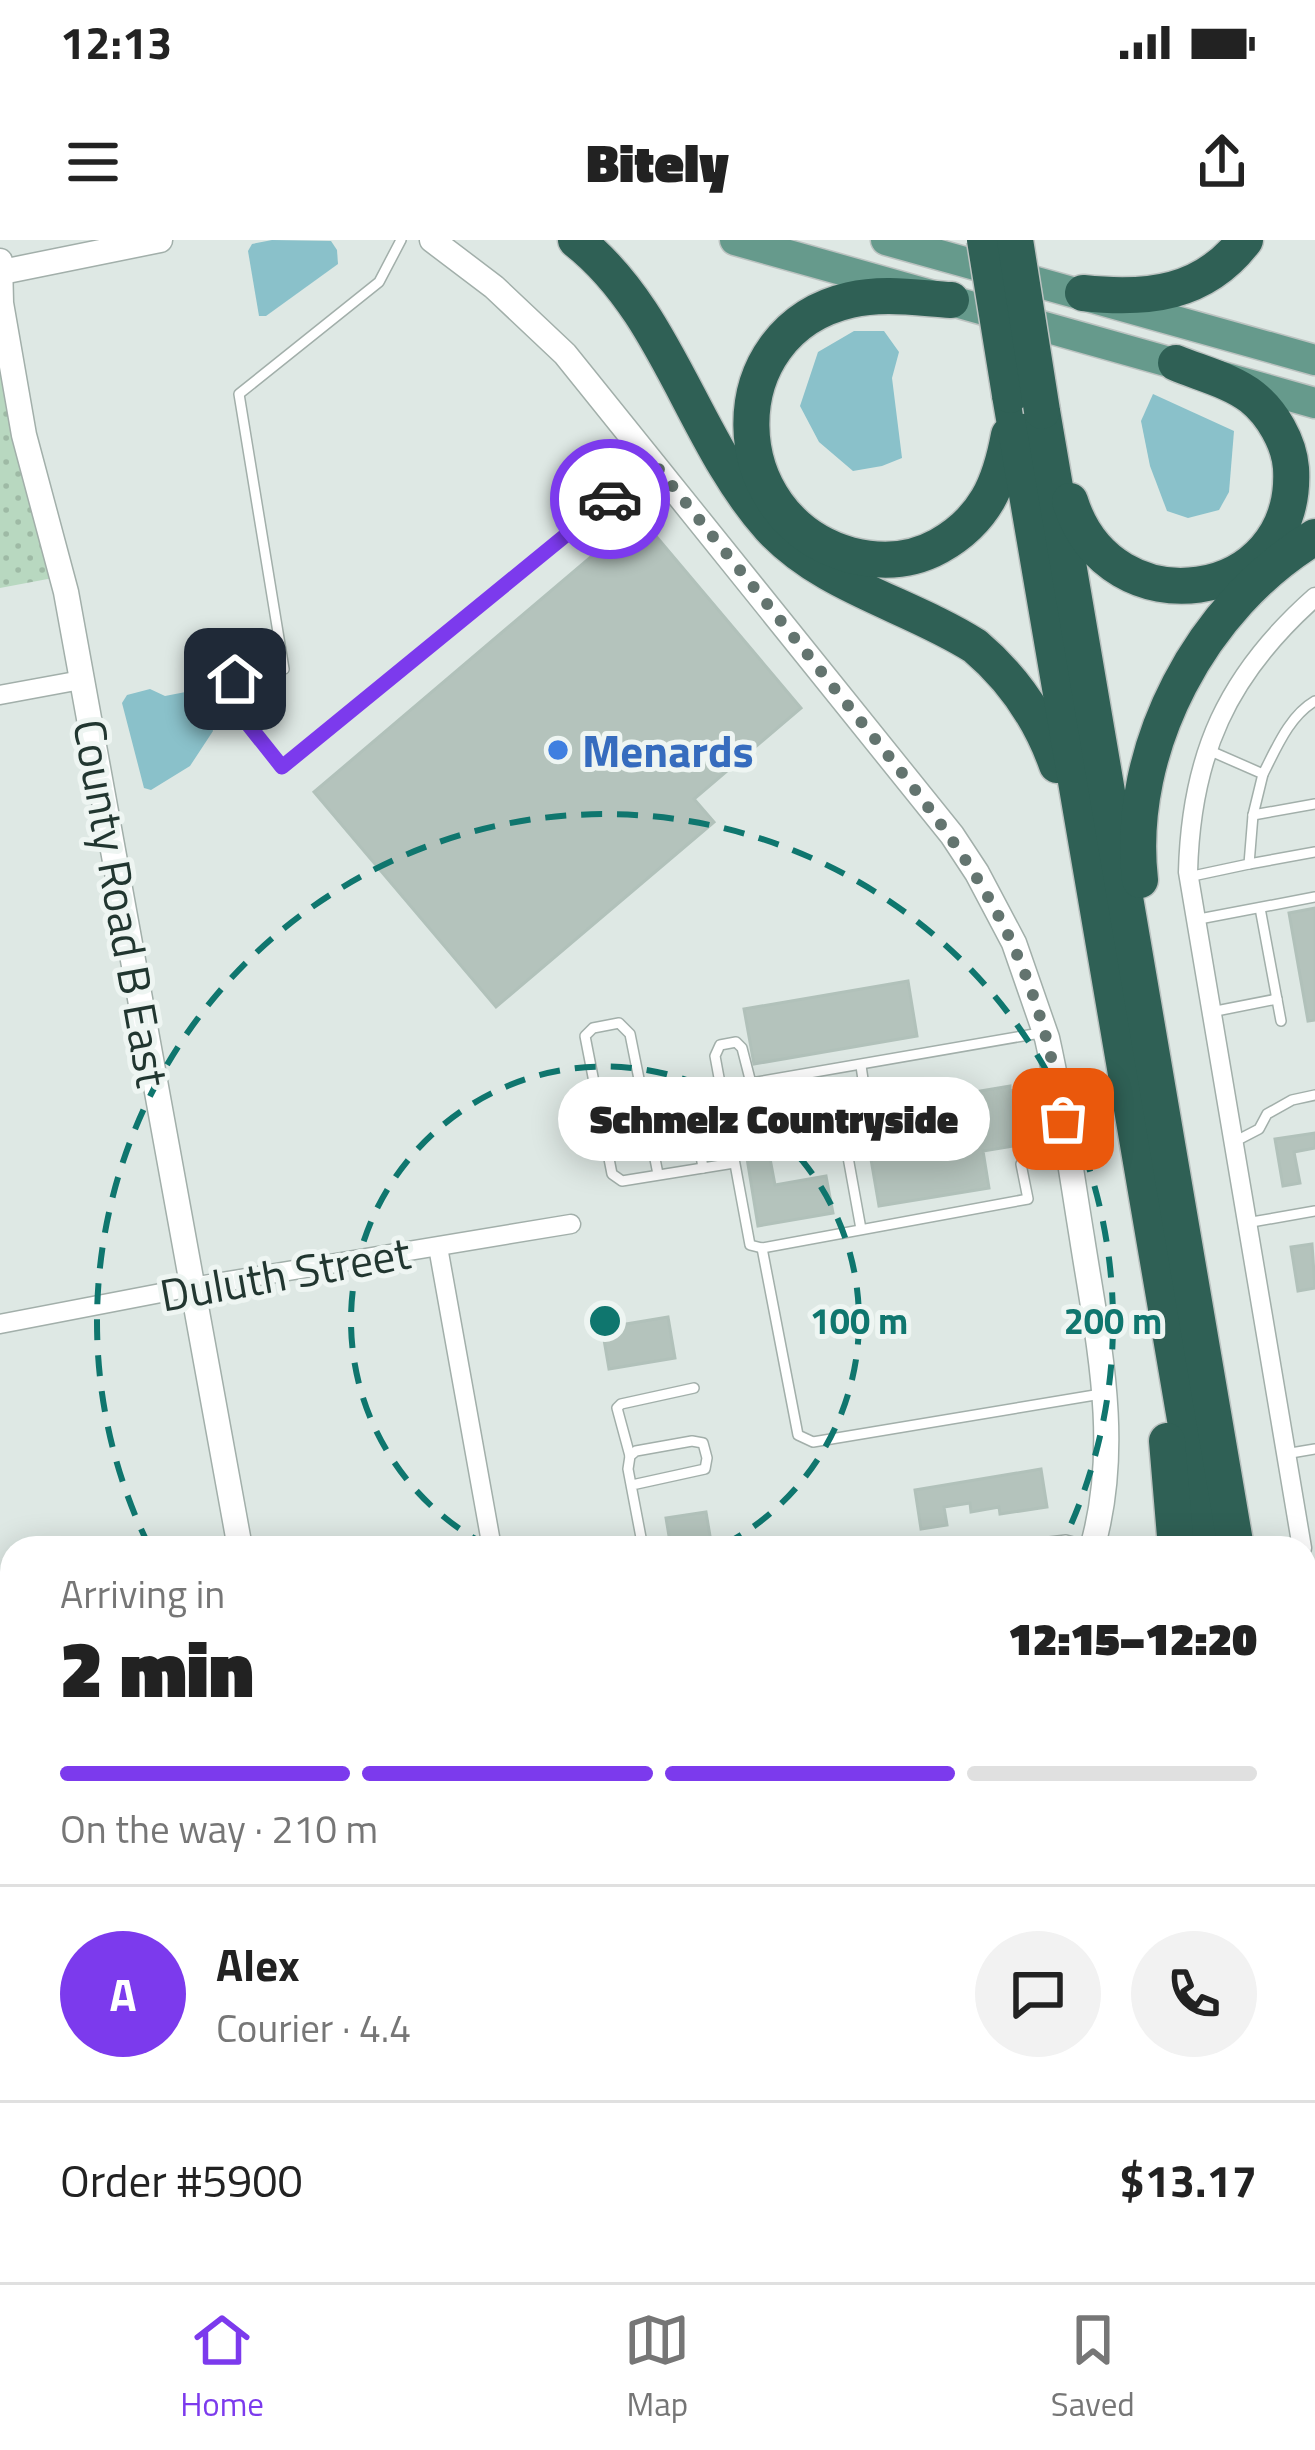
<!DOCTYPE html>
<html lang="en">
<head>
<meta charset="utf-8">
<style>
  :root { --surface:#fff; --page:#f2f2f2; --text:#222; --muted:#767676; --line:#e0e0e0; --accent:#7c3aed }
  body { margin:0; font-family:"Titillium Web",sans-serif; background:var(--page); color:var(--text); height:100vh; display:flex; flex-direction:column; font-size:45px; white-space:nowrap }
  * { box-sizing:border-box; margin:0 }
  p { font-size:39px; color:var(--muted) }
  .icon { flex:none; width:66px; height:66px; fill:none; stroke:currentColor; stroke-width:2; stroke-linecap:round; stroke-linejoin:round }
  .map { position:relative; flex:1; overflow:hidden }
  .side { position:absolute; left:0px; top:1296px; width:1317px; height:747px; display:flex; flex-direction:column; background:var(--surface); border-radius:36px 36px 0 0; box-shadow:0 6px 30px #0003 }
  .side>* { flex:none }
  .pin { position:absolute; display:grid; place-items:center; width:102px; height:102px; color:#fff; margin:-51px; border-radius:24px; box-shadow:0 6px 18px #0006 }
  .courier { position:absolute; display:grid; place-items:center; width:120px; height:120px; margin:-60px; border:9px solid #7c3aed; border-radius:50%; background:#fff; color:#222; box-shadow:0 3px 15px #0007 }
  .bubble { position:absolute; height:84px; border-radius:42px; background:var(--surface); box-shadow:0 6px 30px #0003; font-size:39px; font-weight:800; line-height:84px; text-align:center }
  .summary em { font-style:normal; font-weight:800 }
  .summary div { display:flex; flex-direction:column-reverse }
  .summary { display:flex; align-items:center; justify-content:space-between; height:204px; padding:0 60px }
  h1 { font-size:78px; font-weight:800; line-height:90px }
  .bar { display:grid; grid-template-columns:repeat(4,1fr); gap:18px 12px; align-content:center; height:144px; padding:0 60px }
  .bar i { height:15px; border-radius:9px; background:var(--line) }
  .bar .on { background:var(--accent) }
  .bar p { grid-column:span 4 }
  .line { display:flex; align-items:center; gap:30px; padding:0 60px; border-top:3px solid var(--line) }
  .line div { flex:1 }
  .round { display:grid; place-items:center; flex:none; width:126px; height:126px; border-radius:63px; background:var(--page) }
  .status { display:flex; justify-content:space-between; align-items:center; height:84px; padding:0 60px; background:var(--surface); direction:ltr }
  .status svg { height:33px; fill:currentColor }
  header { display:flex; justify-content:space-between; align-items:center; height:156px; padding:0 60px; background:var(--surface); font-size:54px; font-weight:800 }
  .tabs { display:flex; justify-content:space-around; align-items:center; height:168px; border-top:3px solid var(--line); background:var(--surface); font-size:33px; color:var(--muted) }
  .tabs a { display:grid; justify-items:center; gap:6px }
  .tabs .on { color:var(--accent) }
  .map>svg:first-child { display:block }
  .green { fill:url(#green-dots) }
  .water { fill:#8ac1ca }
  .building { fill:#b4c3bc; stroke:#b1c1ba; stroke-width:3 }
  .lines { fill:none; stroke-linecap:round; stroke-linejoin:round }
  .service-casing { stroke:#a2afaa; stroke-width:12 }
  .minor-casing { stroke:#a2afaa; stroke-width:21 }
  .tertiary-casing { stroke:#a2afaa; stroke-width:27 }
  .primary-casing { stroke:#bcc3c1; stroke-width:33 }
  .motorway-casing { stroke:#bcc3c1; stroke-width:39 }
  .service { stroke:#fff; stroke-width:9 }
  .minor { stroke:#fff; stroke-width:18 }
  .tertiary { stroke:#fff; stroke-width:24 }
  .primary { stroke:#669a8c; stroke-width:30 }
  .motorway { stroke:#2f6055; stroke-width:36 }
  .motorway-bridge-casing { stroke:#bcc3c1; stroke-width:39; stroke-linecap:butt }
  .motorway-bridge { stroke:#2f6055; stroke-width:36 }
  .done { stroke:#63746f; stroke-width:12; stroke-dasharray:0 21.6 }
  .route { stroke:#7c3aed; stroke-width:15 }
  .ring { fill:none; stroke:#0f766e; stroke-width:6; stroke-dasharray:21 15 }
  .shop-dot { fill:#3f7fe0; stroke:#eef5f2; stroke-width:4.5 }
  .labels { text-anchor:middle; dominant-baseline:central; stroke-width:10; stroke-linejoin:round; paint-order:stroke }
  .shop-label { font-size:45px; font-weight:bold; fill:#366cbe; stroke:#eef5f2; text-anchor:start }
  .street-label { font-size:45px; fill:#213630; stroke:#eef5f2 }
  .centre { fill:#0f766e; stroke:#eef5f2; stroke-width:6 }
  .ring-label { font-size:36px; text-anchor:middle; font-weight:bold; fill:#0f766e; stroke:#eef5f2; stroke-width:10; stroke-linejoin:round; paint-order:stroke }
</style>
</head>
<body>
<div class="status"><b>12:13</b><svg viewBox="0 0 49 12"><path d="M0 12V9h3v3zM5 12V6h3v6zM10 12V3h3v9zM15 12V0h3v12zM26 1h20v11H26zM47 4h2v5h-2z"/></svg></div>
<header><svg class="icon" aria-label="menu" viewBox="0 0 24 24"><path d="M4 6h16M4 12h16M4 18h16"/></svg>Bitely<svg class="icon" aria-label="share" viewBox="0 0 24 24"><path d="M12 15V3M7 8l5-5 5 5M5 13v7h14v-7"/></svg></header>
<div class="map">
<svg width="1315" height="2042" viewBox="0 0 1315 2042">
  <defs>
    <pattern id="green-dots" width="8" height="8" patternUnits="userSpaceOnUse" patternTransform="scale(3)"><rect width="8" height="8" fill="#b8d8c0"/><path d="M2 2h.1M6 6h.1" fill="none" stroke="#9ebaa5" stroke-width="1.8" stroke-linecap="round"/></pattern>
  </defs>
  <rect width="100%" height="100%" fill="#dee8e4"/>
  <polygon class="green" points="0,49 53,338 0,348"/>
  <g class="water">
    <polygon points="272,0 331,1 337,10 338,24 266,76 259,76 248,11 252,4"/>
    <polygon points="854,91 884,91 899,112 892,138 902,218 882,226 853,231 819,202 800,166 818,112"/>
    <polygon points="1153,154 1234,191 1229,252 1219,270 1188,278 1167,271 1150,226 1141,181"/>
    <polygon points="150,449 165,456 201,449 213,491 190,526 151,550 144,548 122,463 127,455"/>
  </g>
  <g class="building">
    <polygon points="639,276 801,468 694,559 714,582 496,767 314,552"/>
    <polygon points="1315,668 1315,780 1308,781 1289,673"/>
    <polygon points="908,741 917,796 754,824 744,769"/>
    <polygon points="1010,846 1010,851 1026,848 1034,896 1018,899 1019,905 983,911 989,948 879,966 866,890 892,887 890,874 896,865"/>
    <polygon points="1315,893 1315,908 1294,912 1300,943 1283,946 1275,899"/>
    <polygon points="768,908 775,945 826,936 833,973 758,986 746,912"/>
    <polygon points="1312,1004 1315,1048 1298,1051 1291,1007"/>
    <polygon points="668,1077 675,1118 609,1129 602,1088"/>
    <polygon points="1041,1229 1047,1267 1000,1274 999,1267 971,1272 970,1263 944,1267 947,1285 921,1289 915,1250"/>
    <polygon points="706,1272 712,1308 671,1308 666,1278"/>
    <polygon points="1120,2031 1209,2031 1211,2042 1057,2042"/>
  </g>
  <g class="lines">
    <defs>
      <g id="service">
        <polyline points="401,0 379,42 239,154 284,429 235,439 243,478 282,527 650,226"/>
        <path d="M1263,534C1276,509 1289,476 1315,461"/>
        <polyline points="1253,575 1315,564"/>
        <polyline points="1249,624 1315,612"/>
        <polyline points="1188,637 1249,624 1253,575 1263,534 1206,509"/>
        <polyline points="1260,668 1281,781"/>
        <polyline points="1194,680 1315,657"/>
        <polyline points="1211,772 1277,759"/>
        <polyline points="1040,793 751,843 742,808 736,802 720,805 715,816 750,1005 762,1008 1028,959 1021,924 1067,914"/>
        <polyline points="751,843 760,889"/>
        <polyline points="693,865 703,928"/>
        <polyline points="840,873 861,989"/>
        <polyline points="728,894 867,866 861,826"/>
        <polyline points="1232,903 1259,889 1267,874 1292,860 1315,855"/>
        <polyline points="658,934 630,794 619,783 593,788 585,796 612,934 622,941 734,923"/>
        <polyline points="1246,983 1315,971"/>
        <polyline points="762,1008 798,1195 813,1202 1101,1154"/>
        <polyline points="1285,1214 1315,1209"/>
        <polyline points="630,1216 617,1168 621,1164 694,1148"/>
        <polyline points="632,1245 705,1229 707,1218 703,1203 692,1201 636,1211 630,1216 628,1229 643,1308"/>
        <polyline points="999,1308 1066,1300 1088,1306"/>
      </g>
      <g id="minor">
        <polyline points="0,455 81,440"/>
        <polyline points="438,1007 492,1308"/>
        <polyline points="0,1084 192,1047 571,984"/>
        <path d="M1302,1308L1188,632C1191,515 1227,435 1315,357"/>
        <polyline points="1305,1325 1315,1381"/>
        <polyline points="0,1429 12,1493"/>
        <polyline points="0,1599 12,1597"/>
        <polyline points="112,2031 114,2042"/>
      </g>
      <g id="tertiary">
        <path d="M432,0L494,47L565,114L952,595L977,633L1014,703L1047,798C1062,864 1071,931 1082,998C1098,1101 1122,1205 1092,1308"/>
        <polyline points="0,21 1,63 24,195 66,352 240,1308"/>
        <polyline points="2,32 160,0"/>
        <polyline points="887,2031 889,2042"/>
        <polyline points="356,2042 356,2031"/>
        <polyline points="454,2042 517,2031"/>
      </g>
      <g id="primary">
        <polyline points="735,0 1315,163"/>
        <polyline points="886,0 1315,120"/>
      </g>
      <g id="motorway">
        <path d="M576,0C668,72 693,201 770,287C824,346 909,364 975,406C1014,439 1040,477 1057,525"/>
        <path d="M1083,53C1148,60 1204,54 1245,0"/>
        <path d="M951,60C918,58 883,52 850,60C716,91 721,279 850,315C881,323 912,321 939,306C985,280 1000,244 1009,195"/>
        <polyline points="1010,155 1207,1308"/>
        <polyline points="1042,171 1236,1308"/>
        <path d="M1070,261C1110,391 1299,365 1291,228C1289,202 1272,173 1252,157C1232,141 1200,133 1176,123"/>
        <path d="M1140,640C1125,508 1202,365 1315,297"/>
        <polyline points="1167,1201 1176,1308"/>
        <polyline points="1305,1459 1315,1493"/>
        <polyline points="1305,1710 1315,1768"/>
        <polyline points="1305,1875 1315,1933"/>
        <polyline points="1264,2031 1265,2042"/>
      </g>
    </defs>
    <use href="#service" class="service-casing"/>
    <use href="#minor" class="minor-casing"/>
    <use href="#tertiary" class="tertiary-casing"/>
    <use href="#primary" class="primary-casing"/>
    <use href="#motorway" class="motorway-casing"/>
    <use href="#service" class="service"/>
    <use href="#minor" class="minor"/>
    <use href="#tertiary" class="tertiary"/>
    <use href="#primary" class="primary"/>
    <use href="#motorway" class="motorway"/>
    <defs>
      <g id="motorway-bridge">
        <polyline points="985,0 1010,155"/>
        <polyline points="1015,0 1042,171"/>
      </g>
    </defs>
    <use href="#motorway-bridge" class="motorway-bridge-casing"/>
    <use href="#motorway-bridge" class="motorway-bridge"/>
  </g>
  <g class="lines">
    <path class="done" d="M610,259L654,223C716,301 780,379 842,458C957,601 1034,690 1063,879"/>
    <polyline class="route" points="235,439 243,478 282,527 610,259"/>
  </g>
  <g class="ring">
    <path d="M490 1307A254 254 0 1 1 720 1307"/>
    <path d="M150 1308A508 508 0 1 1 1060 1308"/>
  </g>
  <circle class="shop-dot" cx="558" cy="510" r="12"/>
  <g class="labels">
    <g class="shop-label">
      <text x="582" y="510">Menards</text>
    </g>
    <g class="street-label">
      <text transform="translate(122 663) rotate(80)">County Road B East</text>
      <text transform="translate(285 1033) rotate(-10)">Duluth Street</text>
    </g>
  </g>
  <circle cx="605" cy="1081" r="18" class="centre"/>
  <g class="ring-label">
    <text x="859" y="1094">100 m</text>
    <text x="1113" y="1094">200 m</text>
  </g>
</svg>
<div class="pin" style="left:1063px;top:879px;background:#ea580c"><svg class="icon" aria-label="bag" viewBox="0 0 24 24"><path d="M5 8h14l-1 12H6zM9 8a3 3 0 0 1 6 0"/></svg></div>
<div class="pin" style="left:235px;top:439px;background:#1f2937"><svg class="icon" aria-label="home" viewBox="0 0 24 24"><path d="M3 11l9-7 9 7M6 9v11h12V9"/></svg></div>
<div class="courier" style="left:610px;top:259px"><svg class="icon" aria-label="car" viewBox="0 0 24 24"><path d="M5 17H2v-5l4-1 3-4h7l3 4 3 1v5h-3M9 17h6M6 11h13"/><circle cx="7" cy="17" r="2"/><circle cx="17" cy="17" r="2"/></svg></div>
<div class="bubble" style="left:558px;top:837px;width:432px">Schmelz Countryside</div>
<section class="side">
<div class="summary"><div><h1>2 min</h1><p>Arriving in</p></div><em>12:15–12:20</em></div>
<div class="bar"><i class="on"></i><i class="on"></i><i class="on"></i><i></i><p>On the way · 210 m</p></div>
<div class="line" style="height:216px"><b class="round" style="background:var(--accent);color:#fff">A</b><div><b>Alex</b><p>Courier · 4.4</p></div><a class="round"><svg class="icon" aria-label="chat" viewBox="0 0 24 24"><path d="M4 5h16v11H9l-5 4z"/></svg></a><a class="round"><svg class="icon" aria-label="phone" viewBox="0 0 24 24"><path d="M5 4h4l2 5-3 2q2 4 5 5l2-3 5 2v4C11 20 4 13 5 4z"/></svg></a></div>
<div class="line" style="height:156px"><div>Order #5900</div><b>$13.17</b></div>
</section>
</div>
<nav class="tabs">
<a class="on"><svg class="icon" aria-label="home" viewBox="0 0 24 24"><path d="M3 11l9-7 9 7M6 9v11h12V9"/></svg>Home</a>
<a><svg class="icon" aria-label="map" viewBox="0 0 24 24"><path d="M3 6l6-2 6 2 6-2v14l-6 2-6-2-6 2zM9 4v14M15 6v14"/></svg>Map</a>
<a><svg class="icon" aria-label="saved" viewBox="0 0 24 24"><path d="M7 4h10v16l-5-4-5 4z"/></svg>Saved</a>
</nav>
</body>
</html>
